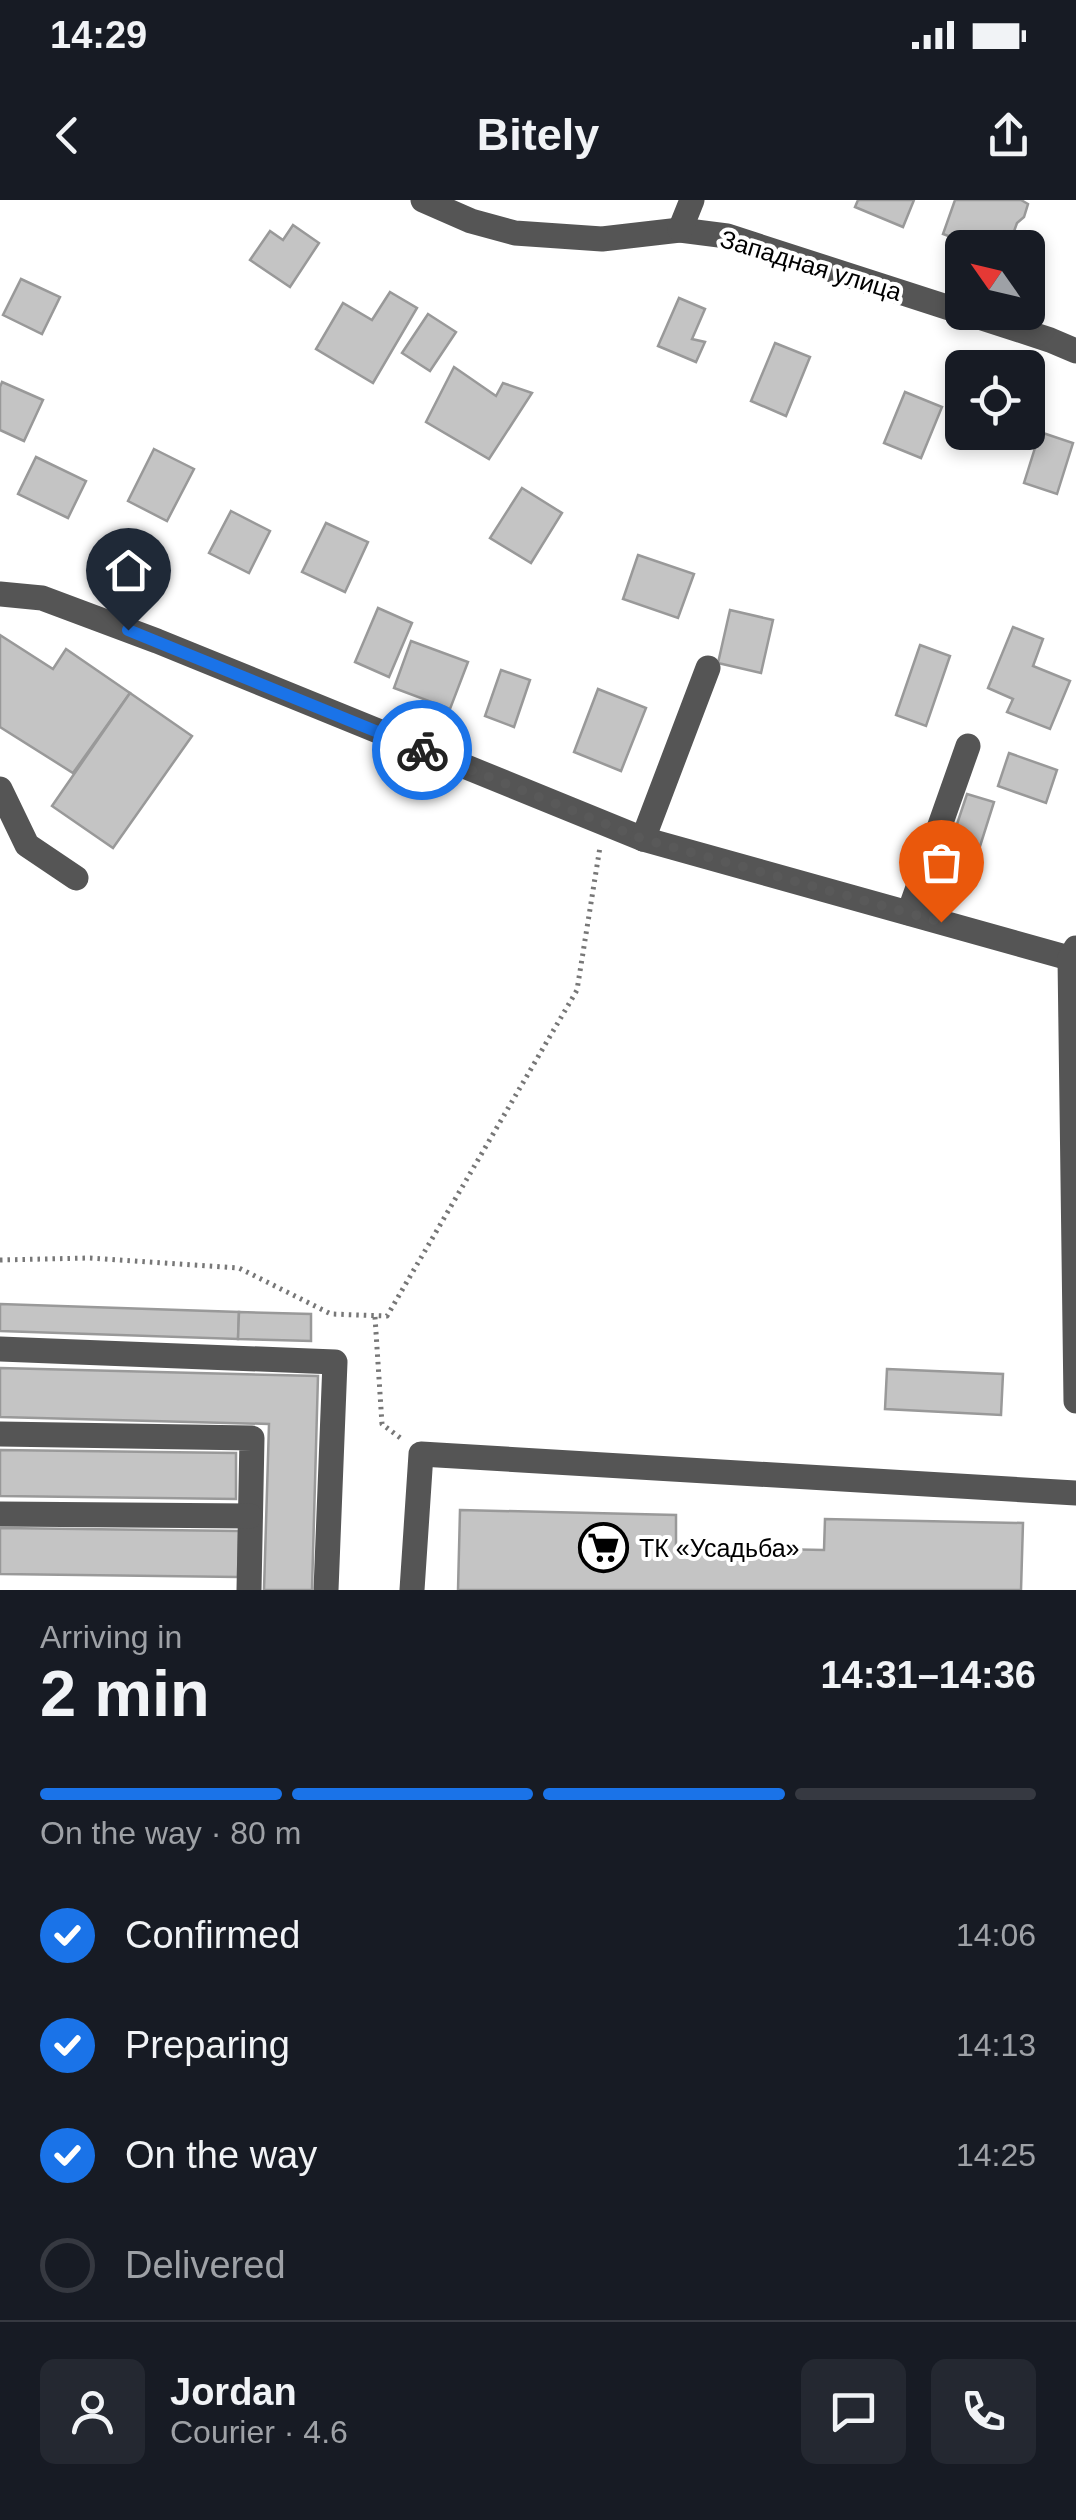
<!DOCTYPE html>
<html lang="en">
<head>
<meta charset="utf-8">
<style>
  :root { --surface:#171b24; --page:#242831; --text:#f1f3f6; --muted:#9ea1a6; --line:#363941; --accent:#1a73e8 }
  body { margin:0; font-family:Arial,sans-serif; background:var(--page); color:var(--text); height:100vh; display:flex; flex-direction:column; font-size:38px; white-space:nowrap }
  * { box-sizing:border-box; margin:0 }
  p { font-size:32px; color:var(--muted) }
  .icon { flex:none; width:55px; height:55px; fill:none; stroke:currentColor; stroke-width:2; stroke-linecap:round; stroke-linejoin:round }
  .map { position:relative; height:1390px; overflow:hidden }
  .sheet { display:flex; flex-direction:column; background:var(--surface); flex:1 }
  .sheet>* { flex:none }
  .needle { width:65px; rotate:304deg }
  .tools { position:absolute; left:945px; top:30px; display:grid; gap:20px }
  .tools a { display:grid; place-items:center; width:100px; height:100px; border-radius:15px; background:var(--surface); box-shadow:0 5px 15px #0003; font-size:50px }
  .pin { position:absolute; display:grid; place-items:center; width:85px; height:85px; color:#fff; margin:-102px -42px; border-radius:50% 50% 50% 0; rotate:-45deg; box-shadow:0 0 10px #0007 }
  .pin .icon { rotate:45deg }
  .courier { position:absolute; display:grid; place-items:center; width:100px; height:100px; margin:-50px; border:8px solid #1a73e8; border-radius:50%; background:#fff; color:#222; box-shadow:0 2px 12px #0007 }
  .summary em { font-style:normal; font-weight:600 }
  .summary div { display:flex; flex-direction:column-reverse }
  .summary { display:flex; align-items:center; justify-content:space-between; height:170px; padding:0 40px }
  h1 { font-size:65px; font-weight:600; line-height:75px }
  .bar { display:grid; grid-template-columns:repeat(4,1fr); gap:15px 10px; align-content:center; height:120px; padding:0 40px }
  .bar i { height:12px; border-radius:8px; background:var(--line) }
  .bar .active { background:var(--accent) }
  .bar p { grid-column:span 4 }
  .line { display:flex; align-items:center; gap:25px; padding:0 40px; border-top:2px solid var(--line) }
  .line div { flex:1 }
  .round { display:grid; place-items:center; flex:none; width:105px; height:105px; border-radius:15px; background:var(--page) }
  ol { padding:0 40px; list-style:none }
  li { display:flex; align-items:center; gap:30px; height:110px }
  li p { margin-inline-start:auto }
  li .icon { padding:10px; border-radius:50%; background:var(--accent); color:#fff; stroke-width:4 }
  li:last-child { color:var(--muted) }
  li i { width:55px; height:55px; border:5px solid var(--line); border-radius:50% }
  .status { display:flex; justify-content:space-between; align-items:center; height:70px; padding:0 50px; background:var(--surface); direction:ltr }
  .status svg { height:28px; fill:currentColor }
  header { display:flex; justify-content:space-between; align-items:center; height:130px; padding:0 40px; background:var(--surface); font-size:45px; font-weight:600 }
  .map>svg:first-child { display:block }
  .building { fill:#c4c4c4; stroke:#999; stroke-width:2.5 }
  .lines { fill:none; stroke-linecap:round; stroke-linejoin:round }
  .path { stroke:#777; stroke-width:5; stroke-dasharray:2.5 5; stroke-linecap:butt }
  .minor { stroke:#555; stroke-width:25 }
  .done { stroke:#595959; stroke-width:10; stroke-dasharray:0 18 }
  .route { stroke:#1a73e8; stroke-width:12 }
  .labels { text-anchor:middle; dominant-baseline:central; stroke-width:8; stroke-linejoin:round; paint-order:stroke }
  .street-label { font-size:25px; fill:#000; stroke:#fff }
  .poi-label { font-size:25px; fill:#000; stroke:#fff; text-anchor:start }
</style>
</head>
<body>
<div class="status"><b>14:29</b><svg viewBox="0 0 49 12"><path d="M0 12V9h3v3zM5 12V6h3v6zM10 12V3h3v9zM15 12V0h3v12zM26 1h20v11H26zM47 4h2v5h-2z"/></svg></div>
<header><svg class="icon" aria-label="back" viewBox="0 0 24 24"><path d="M15 5l-7 7 7 7"/></svg>Bitely<svg class="icon" aria-label="share" viewBox="0 0 24 24"><path d="M12 15V3M7 8l5-5 5 5M5 13v7h14v-7"/></svg></header>
<div class="map">
<svg width="1076" height="1390" viewBox="0 0 1076 1390">
  <rect width="100%" height="100%" fill="#fff"/>
  <g class="building">
    <polygon points="858,0 914,0 903,27 855,7"/>
    <polygon points="955,0 1021,0 1028,4 1024,17 1017,23 1008,48 980,48 943,34"/>
    <polygon points="293,25 319,43 290,87 250,60 270,31 283,40"/>
    <polygon points="21,79 60,97 42,134 3,115"/>
    <polygon points="390,92 417,108 373,183 316,149 343,103 372,120"/>
    <polygon points="679,98 705,109 692,139 705,142 696,162 658,146"/>
    <polygon points="428,114 456,132 430,171 402,153"/>
    <polygon points="775,143 810,157 786,216 751,201"/>
    <polygon points="454,167 496,196 503,183 532,193 489,259 426,222"/>
    <polygon points="2,182 43,200 24,241 0,230 0,187"/>
    <polygon points="905,192 942,207 921,258 884,243"/>
    <polygon points="1040,232 1073,243 1057,294 1024,283"/>
    <polygon points="154,249 194,269 167,321 128,301"/>
    <polygon points="36,257 86,281 68,318 18,294"/>
    <polygon points="522,288 562,313 531,363 490,338"/>
    <polygon points="231,311 270,331 249,373 209,353"/>
    <polygon points="326,323 368,342 345,392 302,372"/>
    <polygon points="638,355 694,374 678,418 623,399"/>
    <polygon points="378,408 412,423 389,477 355,462"/>
    <polygon points="730,410 773,420 761,473 718,463"/>
    <polygon points="1013,427 1043,439 1033,466 1070,481 1050,529 1007,512 1013,499 988,488"/>
    <polygon points="0,435 53,469 66,449 130,493 73,573 0,527"/>
    <polygon points="411,441 468,462 450,509 394,488"/>
    <polygon points="920,445 950,456 926,526 896,515"/>
    <polygon points="501,470 530,480 514,527 485,516"/>
    <polygon points="598,489 646,508 621,571 574,552"/>
    <polygon points="130,493 192,536 113,648 52,606"/>
    <polygon points="1009,553 1057,570 1046,603 998,586"/>
    <polygon points="967,594 994,602 970,678 942,669"/>
    <polygon points="0,1104 239,1112 238,1139 0,1131"/>
    <polygon points="239,1112 311,1114 311,1141 238,1139"/>
    <polygon points="0,1168 318,1176 312,1390 264,1390 269,1224 0,1217"/>
    <polygon points="887,1169 1003,1174 1001,1215 885,1209"/>
    <polygon points="0,1250 236,1253 236,1299 0,1296"/>
    <polygon points="460,1310 676,1315 676,1347 824,1350 825,1319 1023,1323 1021,1390 458,1390"/>
    <polygon points="0,1328 239,1331 238,1377 0,1374"/>
  </g>
  <g class="lines">
    <g class="path">
      <polyline points="0,1060 90,1058 239,1068 331,1114 387,1116 577,790 600,647"/>
      <polyline points="375,1117 382,1224 403,1240"/>
    </g>
    <g class="minor">
      <polyline points="423,0 471,21 515,33 602,39 680,30 727,36 962,112"/>
      <polyline points="680,30 692,0"/>
      <polyline points="964,112 1050,140 1076,151"/>
      <polyline points="0,394 42,398 157,441 643,639 1076,760"/>
      <polyline points="0,589 27,645 76,678"/>
      <polyline points="643,639 708,468"/>
      <polyline points="909,713 968,546"/>
      <polyline points="1076,748 1070,758 1076,1201"/>
      <polyline points="0,1149 335,1162 326,1390"/>
      <polyline points="0,1234 252,1238 249,1390"/>
      <polyline points="0,1314 250,1316"/>
      <polyline points="412,1390 421,1254 1076,1293"/>
    </g>
  </g>
  <g class="lines">
    <polyline class="done" points="422,550 643,639 941,722"/>
    <polyline class="route" points="128,430 422,550"/>
  </g>
  <defs>
    <symbol id="supermarket-ring" viewBox="-11 -11 22 22"><circle r="9.5" fill="#fff" stroke="#000" stroke-width="1.5"/><path d="M-6-5.5h2.5l.6 2H6L4.5 2H-2.5L-4.4-4H-6ZM-1.5 3.2a1.3 1.3 0 1 0 .1 0ZM3 3.2a1.3 1.3 0 1 0 .1 0Z" fill="#000"/></symbol>
  </defs>
  <g fill-rule="evenodd">
    <use href="#supermarket-ring" x="576" y="1320" width="55" height="55"/>
  </g>
  <g class="labels">
    <g class="street-label">
      <text transform="translate(811 65) rotate(17)">Западная улица</text>
    </g>
    <g class="poi-label">
      <text x="639" y="1348">ТК «Усадьба»</text>
    </g>
  </g>
</svg>
<div class="tools">
<a><svg class="needle" viewBox="-14 -14 28 28"><path d="M0-13l5 13h-10z" fill="#e53935"/><path d="M0 13l5-13h-10z" fill="#9ea1a6"/></svg></a>
<a><svg class="icon" aria-label="locate" viewBox="0 0 24 24"><circle cx="12" cy="12" r="6"/><path d="M12 2v4M12 18v4M2 12h4M18 12h4"/></svg></a>
</div>
<div class="pin" style="left:941px;top:722px;background:#ea580c"><svg class="icon" aria-label="bag" viewBox="0 0 24 24"><path d="M5 8h14l-1 12H6zM9 8a3 3 0 0 1 6 0"/></svg></div>
<div class="pin" style="left:128px;top:430px;background:#1f2937"><svg class="icon" aria-label="home" viewBox="0 0 24 24"><path d="M3 11l9-7 9 7M6 9v11h12V9"/></svg></div>
<div class="courier" style="left:422px;top:550px"><svg class="icon" aria-label="bike" viewBox="0 0 24 24"><circle cx="6" cy="16" r="4"/><circle cx="18" cy="16" r="4"/><path d="M6 16l4-8h5l3 8M10 8l3 8H6M13 5h3"/></svg></div>
</div>
<section class="sheet">
<div class="summary"><div><h1>2 min</h1><p>Arriving in</p></div><em>14:31–14:36</em></div>
<div class="bar"><i class="active"></i><i class="active"></i><i class="active"></i><i></i><p>On the way · 80 m</p></div>
<ol>
<li><svg class="icon" aria-label="check" viewBox="0 0 24 24"><path d="M5 12l5 5 9-10"/></svg>Confirmed<p>14:06</p></li>
<li><svg class="icon" aria-label="check" viewBox="0 0 24 24"><path d="M5 12l5 5 9-10"/></svg>Preparing<p>14:13</p></li>
<li><svg class="icon" aria-label="check" viewBox="0 0 24 24"><path d="M5 12l5 5 9-10"/></svg>On the way<p>14:25</p></li>
<li><i></i>Delivered</li>
</ol>
<div class="line" style="height:180px"><a class="round"><svg class="icon" aria-label="person" viewBox="0 0 24 24"><circle cx="12" cy="8" r="4"/><path d="M4 21q1-7 8-7t8 7"/></svg></a><div><b>Jordan</b><p>Courier · 4.6</p></div><a class="round"><svg class="icon" aria-label="chat" viewBox="0 0 24 24"><path d="M4 5h16v11H9l-5 4z"/></svg></a><a class="round"><svg class="icon" aria-label="phone" viewBox="0 0 24 24"><path d="M5 4h4l2 5-3 2q2 4 5 5l2-3 5 2v4C11 20 4 13 5 4z"/></svg></a></div>
</section>
</body>
</html>
